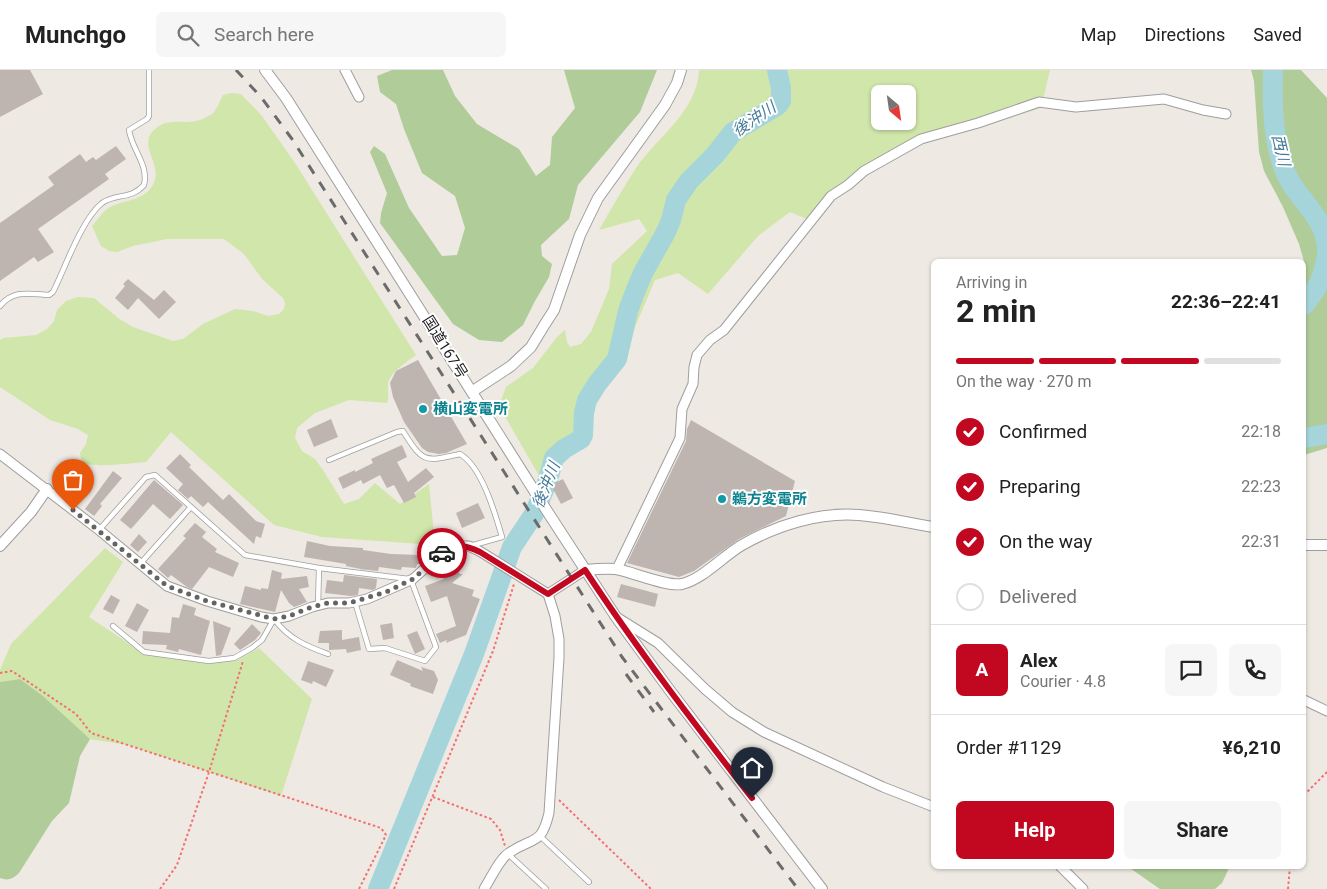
<!DOCTYPE html>
<html lang="en">
<head>
<meta charset="utf-8">
<style>
  :root { --surface:#fff; --page:#f6f6f6; --text:#222; --muted:#767676; --line:#e0e0e0; --accent:#c20821 }
  body { margin:0; font-family:Roboto,"Noto Sans JP",sans-serif; background:var(--page); color:var(--text); height:100vh; display:flex; flex-direction:column; font-size:19px; white-space:nowrap }
  * { box-sizing:border-box; margin:0 }
  p { font-size:16px; color:var(--muted) }
  .icon { flex:none; width:28px; height:28px; fill:none; stroke:currentColor; stroke-width:2; stroke-linecap:round; stroke-linejoin:round }
  .map { position:relative; flex:1; overflow:hidden }
  .drawer { position:absolute; left:931px; top:189px; width:375px; height:610px; display:flex; flex-direction:column; background:var(--surface); border-radius:8px; box-shadow:0 1px 4px #0004 }
  .drawer>* { flex:none }
  .needle { width:32px; rotate:151deg }
  .buttons { position:absolute; left:871px; top:15px; display:grid; gap:10px }
  .buttons a { display:grid; place-items:center; width:45px; height:45px; border-radius:8px; background:var(--surface); box-shadow:0 1px 4px #0004; font-size:25px }
  .pin { position:absolute; display:grid; place-items:center; width:42px; height:42px; color:#fff; margin:-51px -21px; border-radius:50% 50% 50% 0; rotate:-45deg; box-shadow:0 0 5px #0007 }
  .pin .icon { rotate:45deg }
  .courier { position:absolute; display:grid; place-items:center; width:50px; height:50px; margin:-25px; border:4px solid #c20821; border-radius:50%; background:#fff; color:#222; box-shadow:0 1px 6px #0007 }
  .headline em { font-style:normal; font-weight:700 }
  .headline div { display:flex; flex-direction:column-reverse }
  .headline { display:flex; align-items:center; justify-content:space-between; height:85px; padding:0 25px }
  h1 { font-size:32px; font-weight:700; line-height:38px }
  .bar { display:grid; grid-template-columns:repeat(4,1fr); gap:8px 5px; align-content:center; height:60px; padding:0 25px }
  .bar i { height:6px; border-radius:4px; background:var(--line) }
  .bar .on { background:var(--accent) }
  .bar p { grid-column:span 4 }
  .line { display:flex; align-items:center; gap:12px; padding:0 25px; border-top:1px solid var(--line) }
  .line div { flex:1 }
  .round { display:grid; place-items:center; flex:none; width:52px; height:52px; border-radius:8px; background:var(--page) }
  ol { padding:0 25px; list-style:none }
  li { display:flex; align-items:center; gap:15px; height:55px }
  li p { margin-inline-start:auto }
  li .icon { padding:5px; border-radius:50%; background:var(--accent); color:#fff; stroke-width:4 }
  li:last-child { color:var(--muted) }
  li i { width:28px; height:28px; border:2px solid var(--line); border-radius:50% }
  .action { display:flex; gap:10px; margin-top:auto; padding:10px 25px }
  .action a { flex:1; height:58px; border-radius:8px; background:var(--accent); color:#fff; font-size:20px; font-weight:700; line-height:58px; text-align:center }
  .action a+a { background:var(--page); color:var(--text) }
  header { display:flex; align-items:center; gap:30px; box-sizing:border-box; height:70px; padding:0 25px; background:var(--surface); border-bottom:1px solid var(--line) }
  header strong { font-size:24px }
  nav { display:flex; gap:28px; margin-inline-start:auto; font-size:18px }
  .search { width:350px; height:45px; background:var(--page); display:flex; align-items:center; gap:12px; box-sizing:border-box; padding:0 18px; border-radius:8px; color:var(--muted); font-size:19px }
  .map>svg:first-child { display:block }
  .grass { fill:#d0e6aa; fill-rule:evenodd }
  .forest { fill:#afcc99 }
  .lines { fill:none; stroke-linecap:round; stroke-linejoin:round }
  .river { stroke:#a5d5da; stroke-width:20 }
  .building { fill:#beb4b0 }
  .service-casing { stroke:#9e9e9e; stroke-width:6 }
  .minor-casing { stroke:#9e9e9e; stroke-width:11 }
  .tertiary-casing { stroke:#9e9e9e; stroke-width:12 }
  .path { stroke:#f46e72; stroke-width:2; stroke-dasharray:2.5 2.5; stroke-linecap:butt }
  .service { stroke:#fff; stroke-width:4.5 }
  .minor { stroke:#fff; stroke-width:9 }
  .tertiary { stroke:#fff; stroke-width:10 }
  .rail { stroke:#6b6b6b; stroke-width:3; stroke-dasharray:10 10; stroke-linecap:butt }
  .done { stroke:#666462; stroke-width:5; stroke-dasharray:0 9 }
  .route { stroke:#c20821; stroke-width:6 }
  .culture-dot { fill:#0f9aa8; stroke:#fff; stroke-width:2 }
  .labels { text-anchor:middle; dominant-baseline:central; stroke-width:4; stroke-linejoin:round; paint-order:stroke }
  .street-label { font-size:15px; fill:#1d1d1d; stroke:#fff }
  .culture-label { font-size:15px; font-weight:bold; fill:#0d838f; stroke:#fff; text-anchor:start }
  .water-label { font-size:16px; font-style:italic; fill:#477b99; stroke:#fff }
</style>
</head>
<body>
<header>
<strong>Munchgo</strong>
<div class="search"><svg class="icon" aria-label="search" viewBox="0 0 24 24"><circle cx="10" cy="10" r="6"/><path d="M15 15l6 6"/></svg>Search here</div>
<nav><a>Map</a><a>Directions</a><a>Saved</a></nav>
</header>
<div class="map">
<svg width="1327" height="819" viewBox="0 0 1327 819">
  <rect width="100%" height="100%" fill="#eee9e3"/>
  <g class="grass">
    <path d="M699,0H1050L1041,38L985,56L927,71L852,113L812,151L790,142L758,166L708,224L678,203L655,210L635,257L629,280L616,299L592,329L587,346L576,364L547,384L546,405L541,409L499,336L506,317L533,298L557,267L565,260L567,272L570,277L581,274L591,262L609,219L612,194L647,161L639,149L599,160C611,139 623,118 636,98C658,66 697,42 699,0ZM880,24H908V51H880Z"/>
    <path d="M231,23L241,24L262,46L295,93L416,285C407,292 390,302 388,314C387,321 390,326 387,333L349,330L315,343L297,358L295,368L302,381L315,389L323,400L344,434L359,429L375,413L400,434L429,414L435,475L322,467L274,455L171,362L146,392C134,393 94,398 85,393C81,391 81,387 80,383L86,374L88,365L78,359L50,350L0,317V270L4,268L36,265L47,259L54,251L57,240L66,231L78,227L94,228L118,248L133,257L173,271L183,269L203,254L235,239L253,241L268,246L279,244L284,239L285,233L283,228L262,209L244,184L224,169H167L133,176L117,182L109,181L101,176L92,156C98,149 102,142 110,137C126,129 148,131 155,110C160,92 138,75 154,60C171,44 188,59 208,46C210,45 213,44 214,42C218,37 220,30 223,25Z"/>
    <polygon points="105,478 123,492 89,547 131,575 182,589 209,593 235,591 259,578 312,629 281,726 128,675 90,669 43,626 20,609 0,612 0,600 11,574"/>
  </g>
  <g class="forest">
    <polygon points="392,0 443,0 455,26 477,54 519,79 536,106 550,95 552,67 575,38 564,0 657,0 640,42 578,115 569,149 541,175 542,186 552,194 549,207 535,231 523,255 502,272 479,270 453,254 380,153 381,143 387,123 370,82 374,76 385,84 409,138 442,186 457,185 465,158 455,126 422,103 404,59 396,34 380,22 377,6"/>
    <polygon points="1251,0 1301,0 1327,28 1327,378 1304,385 1304,207 1305,205 1304,191 1299,174 1283,137 1264,101 1259,82 1254,11"/>
    <path d="M20,609L43,626L90,669L80,686L69,733L52,751L19,803C13,809 8,811 0,808V612Z"/>
    <polygon points="1127,796 1230,796 1222,813 1215,819 1160,819"/>
  </g>
  <g class="lines">
    <g class="river">
      <path d="M1273,0C1272,29 1273,71 1284,99C1294,127 1326,146 1327,179"/>
      <path d="M1304,235C1319,217 1323,208 1327,185"/>
      <polyline points="1304,368 1327,364"/>
      <polyline points="378,819 474,584 512,477 534,444 547,413 554,388 564,379 581,369 583,365 584,343 587,330 597,314 617,289 628,241 635,222 643,203 666,162 671,150 676,130 689,111 715,85 733,62 777,36 781,31 781,18 777,0"/>
    </g>
  </g>
  <g class="building">
    <polygon points="0,0 30,0 43,24 0,47"/>
    <polygon points="116,76 126,89 105,104 109,109 38,159 54,182 38,192 34,187 0,211 0,153 54,115 48,107 80,84 86,92 93,87 96,90"/>
    <polygon points="128,209 154,230 164,220 176,232 159,249 138,228 128,240 115,228 125,216 123,214"/>
    <polygon points="418,290 467,374 446,383 439,384 428,382 422,378 404,352 393,327 390,313 396,301"/>
    <polygon points="331,349 338,367 314,377 307,360"/>
    <polygon points="691,350 795,411 786,446 739,469 694,501 679,507 627,493 686,371 687,359"/>
    <polygon points="402,375 407,387 397,392 408,412 426,398 434,407 414,423 416,427 404,433 394,415 387,418 380,405 363,414 361,410 343,419 338,408 355,400 355,402 373,393 371,389"/>
    <polygon points="180,384 191,395 189,397 223,430 229,424 256,451 265,454 261,468 256,466 254,474 208,432 203,437 191,426 188,429 178,420 183,414 166,398"/>
    <polygon points="113,401 122,408 100,434 102,436 94,446 85,439"/>
    <polygon points="563,409 573,428 561,434 551,415"/>
    <polygon points="154,410 183,435 170,449 153,434 131,459 120,450"/>
    <polygon points="478,433 485,448 462,458 456,443"/>
    <polygon points="195,453 206,462 202,467 217,479 215,482 239,493 233,507 209,497 192,519 187,517 171,505 168,508 158,499 186,468 183,466"/>
    <polygon points="139,464 147,472 138,482 130,475"/>
    <polygon points="307,471 330,476 363,478 363,480 391,484 421,485 420,494 417,494 416,498 402,497 401,500 379,497 378,501 359,499 361,499 346,496 346,494 304,487"/>
    <polygon points="454,496 460,504 463,504 452,513 474,520 472,526 480,529 466,565 446,573 447,570 440,573 436,564 456,556 447,526 431,532 425,516 444,509 442,506"/>
    <polygon points="272,500 282,503 281,509 307,506 309,517 299,519 307,532 294,537 289,533 281,520 275,542 240,534 245,516 261,520 261,518 268,519"/>
    <polygon points="344,505 377,509 376,518 373,520 359,518 358,525 351,526 325,523 327,510 343,512"/>
    <polygon points="621,514 658,524 655,537 617,527"/>
    <polygon points="111,525 120,530 113,544 103,539"/>
    <polygon points="137,533 149,540 137,562 125,556"/>
    <polygon points="183,534 196,538 194,545 210,551 201,585 179,579 178,582 166,579 167,575 142,574 143,561 170,563 172,547 179,548"/>
    <polygon points="213,551 231,558 221,585 216,586"/>
    <polygon points="392,553 394,568 383,570 380,555"/>
    <polygon points="252,554 261,563 255,570 240,580 234,574"/>
    <polygon points="342,560 342,570 359,567 361,580 347,583 346,579 329,580 329,573 318,573 320,561"/>
    <polygon points="417,561 425,579 415,584 407,565"/>
    <polygon points="397,590 423,601 421,597 434,601 438,610 433,624 410,616 411,614 390,605"/>
    <polygon points="308,591 334,600 326,617 313,611 312,614 301,610"/>
  </g>
  <g class="lines">
    <defs>
      <g id="service">
        <path d="M0,236C14,219 30,224 49,225L53,222C65,198 82,149 102,133C116,123 131,130 144,115C149,95 132,80 129,60L147,49L149,46V0"/>
        <path d="M329,390L397,362L403,361C423,393 424,392 460,384C482,397 495,443 502,467L470,476"/>
        <polyline points="99,460 146,407 155,405 245,485 319,498 409,509"/>
        <polyline points="140,494 190,438"/>
        <polyline points="355,532 369,579 385,578 425,591 436,577 411,510"/>
        <polyline points="318,536 319,498"/>
        <path d="M113,556L144,582L209,591L234,588L252,578L262,570L274,549C289,569 306,576 328,584"/>
        <polyline points="540,766 589,812"/>
        <polyline points="508,784 546,819"/>
      </g>
      <g id="minor">
        <polyline points="345,0 359,27"/>
        <path d="M0,384L99,460L167,516L207,531L261,547L274,549L289,546L312,537L328,533H349L367,529L413,509L442,483L450,479L459,476H469L481,482L548,524L555,546L559,569V588L549,743C541,777 533,766 509,783C500,788 490,810 484,819"/>
        <polyline points="617,499 680,368 682,339 693,314 694,297 697,285 710,270 724,260 831,126 848,115 864,101 921,69 978,53 1039,32 1076,37 1164,29 1203,40 1226,44"/>
        <polyline points="548,524 585,500"/>
        <polyline points="618,548 658,573 705,619 732,642 764,662 883,717 934,737"/>
        <polyline points="1304,630 1327,641"/>
        <polyline points="1060,796 1083,819"/>
      </g>
      <g id="tertiary">
        <polyline points="265,0 286,28 547,441 616,547 671,622 822,819"/>
        <polyline points="473,321 511,296 531,277 545,254 554,240 580,165 598,128 665,35 677,13 681,0"/>
        <polyline points="1304,475 1327,475"/>
        <polyline points="0,476 31,442 47,419"/>
        <path d="M585,500C595,499 606,498 616,499C633,502 667,517 682,514C703,509 723,486 742,475C777,455 819,442 859,445C884,447 909,453 934,457"/>
      </g>
    </defs>
    <use href="#service" class="service-casing"/>
    <use href="#minor" class="minor-casing"/>
    <use href="#tertiary" class="tertiary-casing"/>
    <g class="path">
      <polyline points="0,603 12,601 76,644 91,663 381,758 386,765 359,819"/>
      <polyline points="1304,725 1327,702"/>
      <polyline points="433,727 491,749 500,760 505,776"/>
      <polyline points="559,730 651,819"/>
      <polyline points="160,819 177,795 209,702 243,591"/>
      <polyline points="394,819 493,581 514,514"/>
      <polyline points="1288,819 1290,796"/>
    </g>
    <use href="#service" class="service"/>
    <use href="#minor" class="minor"/>
    <use href="#tertiary" class="tertiary"/>
    <g class="rail">
      <polyline points="236,0 261,27 292,69 622,587 798,819"/>
      <polyline points="626,604 654,642"/>
    </g>
  </g>
  <g class="lines">
    <polyline class="done" points="73,440 167,516 207,531 274,549 289,546 312,537 328,533 349,533 386,522 413,509 442,483"/>
    <path class="route" d="M442,483C458,475 464,474 480,482L548,524L585,500C637,579 694,653 752,728"/>
  </g>
  <g class="culture-dot">
    <circle cx="423" cy="339" r="5"/>
    <circle cx="722" cy="429" r="5"/>
  </g>
  <g class="labels">
    <g class="street-label">
      <text transform="translate(445 277) rotate(58)">国道167号</text>
    </g>
    <g class="culture-label">
      <text x="433" y="339">横山変電所</text>
      <text x="732" y="429">鵜方変電所</text>
    </g>
    <g class="water-label">
      <text transform="translate(754 49) rotate(-34)">後沖川</text>
      <text transform="translate(1281 80) rotate(77)">西川</text>
      <text transform="translate(546 415) rotate(-68)">後沖川</text>
    </g>
  </g>
</svg>
<div class="buttons">
<a><svg class="needle" viewBox="-14 -14 28 28"><path d="M0-13l5 13h-10z" fill="#e53935"/><path d="M0 13l5-13h-10z" fill="#767676"/></svg></a>
</div>
<div class="pin" style="left:73px;top:440px;background:#ea580c"><svg class="icon" aria-label="bag" viewBox="0 0 24 24"><path d="M5 8h14l-1 12H6zM9 8a3 3 0 0 1 6 0"/></svg></div>
<div class="pin" style="left:752px;top:728px;background:#1f2937"><svg class="icon" aria-label="home" viewBox="0 0 24 24"><path d="M3 11l9-7 9 7M6 9v11h12V9"/></svg></div>
<div class="courier" style="left:442px;top:483px"><svg class="icon" aria-label="car" viewBox="0 0 24 24"><path d="M5 17H2v-5l4-1 3-4h7l3 4 3 1v5h-3M9 17h6M6 11h13"/><circle cx="7" cy="17" r="2"/><circle cx="17" cy="17" r="2"/></svg></div>
<section class="drawer">
<div class="headline"><div><h1>2 min</h1><p>Arriving in</p></div><em>22:36–22:41</em></div>
<div class="bar"><i class="on"></i><i class="on"></i><i class="on"></i><i></i><p>On the way · 270 m</p></div>
<ol>
<li><svg class="icon" aria-label="check" viewBox="0 0 24 24"><path d="M5 12l5 5 9-10"/></svg>Confirmed<p>22:18</p></li>
<li><svg class="icon" aria-label="check" viewBox="0 0 24 24"><path d="M5 12l5 5 9-10"/></svg>Preparing<p>22:23</p></li>
<li><svg class="icon" aria-label="check" viewBox="0 0 24 24"><path d="M5 12l5 5 9-10"/></svg>On the way<p>22:31</p></li>
<li><i></i>Delivered</li>
</ol>
<div class="line" style="height:90px"><b class="round" style="background:var(--accent);color:#fff">A</b><div><b>Alex</b><p>Courier · 4.8</p></div><a class="round"><svg class="icon" aria-label="chat" viewBox="0 0 24 24"><path d="M4 5h16v11H9l-5 4z"/></svg></a><a class="round"><svg class="icon" aria-label="phone" viewBox="0 0 24 24"><path d="M5 4h4l2 5-3 2q2 4 5 5l2-3 5 2v4C11 20 4 13 5 4z"/></svg></a></div>
<div class="line" style="height:65px"><div>Order #1129</div><b>¥6,210</b></div>
<div class="action"><a>Help</a><a>Share</a></div>
</section>
</div>
</body>
</html>
